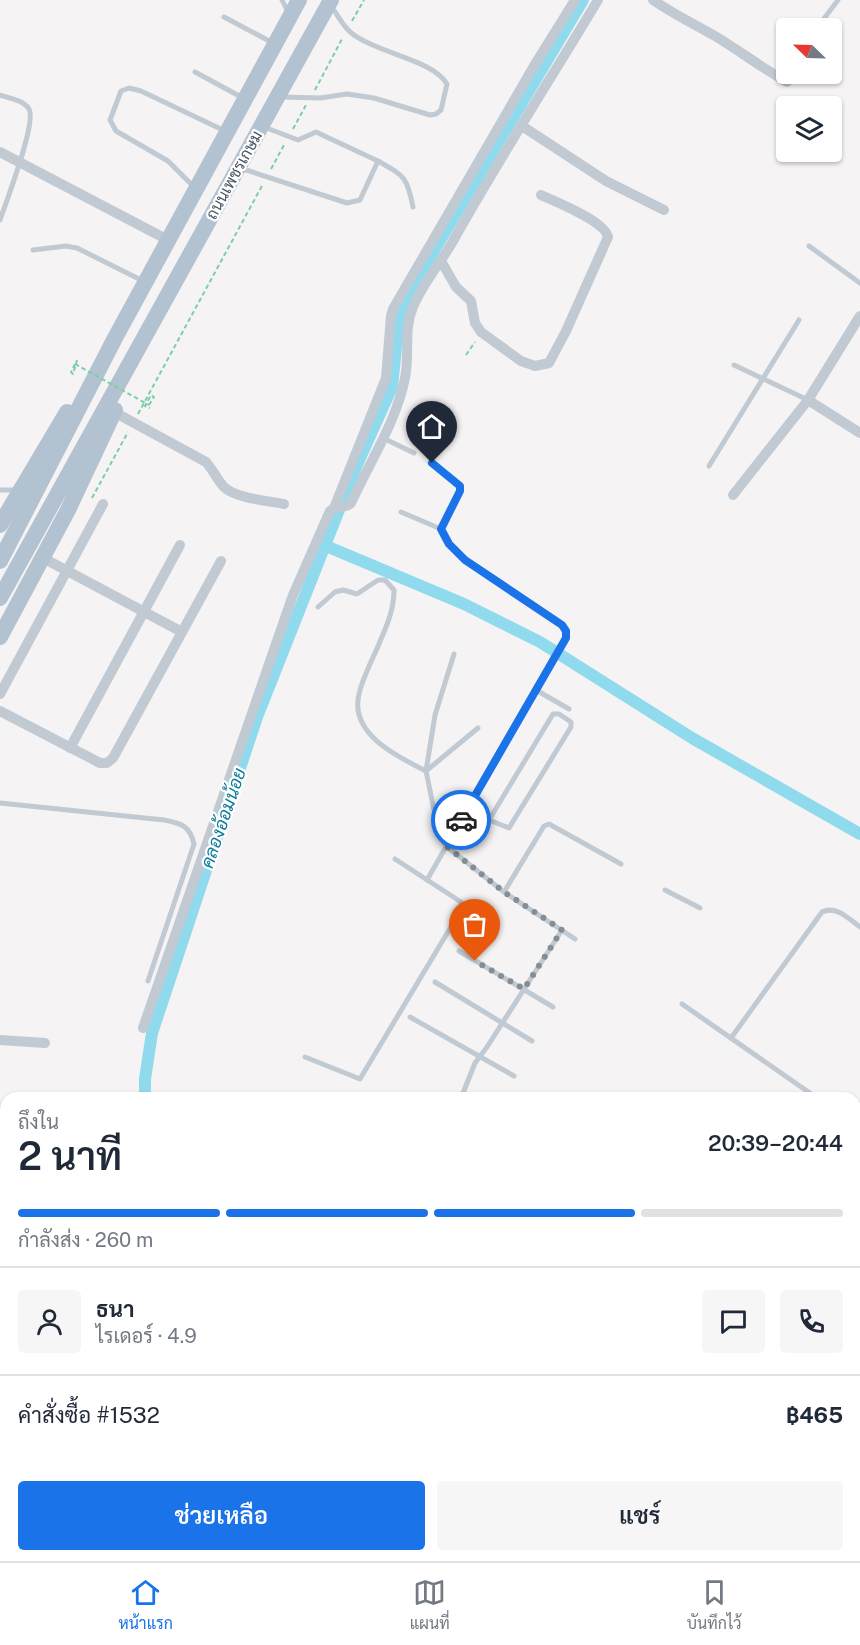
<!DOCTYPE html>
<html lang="th">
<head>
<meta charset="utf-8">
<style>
  :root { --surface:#fff; --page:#f6f6f7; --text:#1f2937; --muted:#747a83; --line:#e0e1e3; --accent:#1a73e8 }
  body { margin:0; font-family:"Public Sans",Sarabun,sans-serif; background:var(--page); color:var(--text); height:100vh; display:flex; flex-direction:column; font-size:22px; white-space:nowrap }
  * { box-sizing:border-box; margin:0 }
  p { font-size:20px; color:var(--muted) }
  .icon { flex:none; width:33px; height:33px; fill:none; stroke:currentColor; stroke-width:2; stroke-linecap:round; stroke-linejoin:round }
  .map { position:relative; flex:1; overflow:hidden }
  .panel { position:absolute; left:0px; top:1092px; width:861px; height:470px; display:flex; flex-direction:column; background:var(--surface); border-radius:18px 18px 0 0; box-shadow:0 2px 4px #0004 }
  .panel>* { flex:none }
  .needle { width:39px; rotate:293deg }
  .tools { position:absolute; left:776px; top:18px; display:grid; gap:12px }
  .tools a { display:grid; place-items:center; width:66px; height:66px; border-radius:6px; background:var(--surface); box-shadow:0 2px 4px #0004; font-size:30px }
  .pin { position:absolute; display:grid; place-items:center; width:51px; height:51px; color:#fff; margin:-62px -26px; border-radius:50% 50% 50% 0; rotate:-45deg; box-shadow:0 0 6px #0007 }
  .pin .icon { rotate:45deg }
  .courier { position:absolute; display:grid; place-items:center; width:60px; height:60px; margin:-30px; border:4px solid #1a73e8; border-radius:50%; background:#fff; color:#222; box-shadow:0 2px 8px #0007 }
  .overview em { font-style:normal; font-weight:600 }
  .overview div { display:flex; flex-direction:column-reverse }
  .overview { display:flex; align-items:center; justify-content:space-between; height:102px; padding:0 18px }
  h1 { font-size:39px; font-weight:600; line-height:45px }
  .bar { display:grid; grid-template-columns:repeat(4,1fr); gap:9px 6px; align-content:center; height:72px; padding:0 18px }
  .bar i { height:8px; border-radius:4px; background:var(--line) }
  .bar .current { background:var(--accent) }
  .bar p { grid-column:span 4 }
  .line { display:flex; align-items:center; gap:15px; padding:0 18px; border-top:2px solid var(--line) }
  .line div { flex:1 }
  .round { display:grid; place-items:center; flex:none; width:63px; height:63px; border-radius:6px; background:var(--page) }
  .cta { display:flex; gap:12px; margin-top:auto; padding:12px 18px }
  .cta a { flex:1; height:69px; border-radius:6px; background:var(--accent); color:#fff; font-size:24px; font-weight:600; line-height:69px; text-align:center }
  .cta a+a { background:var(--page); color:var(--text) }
  .tabs { display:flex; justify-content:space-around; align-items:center; height:84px; border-top:2px solid var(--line); background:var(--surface); font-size:16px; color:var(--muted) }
  .tabs a { display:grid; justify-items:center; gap:3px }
  .tabs .current { color:var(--accent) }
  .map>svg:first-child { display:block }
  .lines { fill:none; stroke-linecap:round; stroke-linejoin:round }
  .canal { stroke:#90daee; stroke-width:12 }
  .path { stroke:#7ad0a6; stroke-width:2; stroke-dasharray:4.5 3; stroke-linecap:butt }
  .lane { stroke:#c1cad2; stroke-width:5 }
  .street { stroke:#c1cad2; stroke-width:10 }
  .secondary { stroke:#c1cbd6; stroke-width:15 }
  .primary { stroke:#b3c2d1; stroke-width:16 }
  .path-bridge { stroke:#7ad0a6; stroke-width:2; stroke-dasharray:4.5 3; stroke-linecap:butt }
  .done { stroke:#868d94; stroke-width:6; stroke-dasharray:0 10.8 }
  .route { stroke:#1a73e8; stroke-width:8 }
  .labels { text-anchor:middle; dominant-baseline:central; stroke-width:4.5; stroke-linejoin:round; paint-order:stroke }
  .street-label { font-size:16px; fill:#4a5661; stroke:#fff }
  .water-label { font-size:18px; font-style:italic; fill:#0c7c9b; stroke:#fff }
</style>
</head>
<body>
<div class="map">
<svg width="860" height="1561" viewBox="0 0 860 1561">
  <rect width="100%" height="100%" fill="#f5f3f3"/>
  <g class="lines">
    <g class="canal">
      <polyline points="326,546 464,604 540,642 692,738 860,834"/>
      <polyline points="145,1098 145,1079 152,1033 257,717 356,467 392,387 399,318 413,286 583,0"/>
    </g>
    <g class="path">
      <polyline points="352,21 364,0"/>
      <polyline points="315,90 343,37"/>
      <polyline points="293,129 306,105"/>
      <polyline points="271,169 284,145"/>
      <polyline points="466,355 475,342"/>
      <polyline points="75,364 71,372 73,374 77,360"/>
      <polyline points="149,405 154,397 151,395 145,406 150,408"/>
      <polyline points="138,414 263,184"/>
      <polyline points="92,498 128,432"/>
    </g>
    <g class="lane">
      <polyline points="282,0 288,12"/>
      <polyline points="224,17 273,43"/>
      <polyline points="817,28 838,0"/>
      <polyline points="195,72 243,98"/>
      <path d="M0,95C9,98 23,100 29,109C37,122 6,202 0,220"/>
      <path d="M282,97L320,98L347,94L374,98L430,115L436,114L441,110L447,84C433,60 378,53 354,35C344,29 338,15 331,6"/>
      <path d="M378,161C404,176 407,176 413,207"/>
      <polyline points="240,168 347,203 360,200 378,161 316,132 298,140 264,127"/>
      <polyline points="194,187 168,161 116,131 110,120 121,91 129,88 141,91 225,131"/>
      <polyline points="809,246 860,283"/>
      <polyline points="33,250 66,246 77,248 143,281"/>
      <polyline points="734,365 808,400"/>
      <polyline points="383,438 414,453"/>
      <polyline points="709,466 799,320"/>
      <polyline points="0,490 18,490"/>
      <polyline points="401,512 441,529"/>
      <path d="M318,607L335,592L343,590L357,594L378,580H385L394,590C394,608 388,623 381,639C374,657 363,676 359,694C349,734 398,757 426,771L478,728"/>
      <polyline points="454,654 435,715 426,771 439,834 446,846 504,892 575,939"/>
      <polyline points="536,690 569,709"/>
      <path d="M0,803L164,820C181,823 190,826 194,844L148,981"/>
      <polyline points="467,811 509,828 571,727 571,722 559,714 553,714 489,820"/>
      <polyline points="427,880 566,637 566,631 562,625 466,560 449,544 441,529 460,491 461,486 432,463"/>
      <polyline points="665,890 700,908"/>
      <polyline points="504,892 544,826 549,824 621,864"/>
      <polyline points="459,951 553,1007"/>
      <polyline points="435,982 532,1041"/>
      <polyline points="682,1004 817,1098"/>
      <polyline points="410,1017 514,1076"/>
      <path d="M731,1038L822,912C836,905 849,919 860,927"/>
      <polyline points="305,1057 360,1079 461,910 461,902 395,859"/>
      <polyline points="461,1098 475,1063 487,1047 562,930"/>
      <polyline points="855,1124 860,1128"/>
      <polyline points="420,1556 425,1561"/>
    </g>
    <g class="street">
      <path d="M653,0C673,14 694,24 715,36C740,51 762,68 787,82"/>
      <polyline points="522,126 606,181 664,210"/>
      <polyline points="0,152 168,240"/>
      <path d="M441,261L456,287L471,301L475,323L481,332L521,361L535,366L549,363L566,331L608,237C605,221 556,202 541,195"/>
      <polyline points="808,400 860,433"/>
      <path d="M114,412L206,462C213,470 217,479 223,486C233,498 269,501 284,504"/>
      <polyline points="733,495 808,400 860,316"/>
      <polyline points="334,508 386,378 391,316 393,309 534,66 575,0"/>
      <polyline points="43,558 182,632"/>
      <polyline points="0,694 103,504"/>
      <polyline points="0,711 100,763 107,763 113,758 221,561"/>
      <polyline points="70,748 180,545"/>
      <path d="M143,1028L293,595L330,511C337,505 346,509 351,503C369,463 396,423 405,378C410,354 403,330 413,307C423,283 440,264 453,241C499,159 550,80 598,0"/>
      <polyline points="0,1040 45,1043"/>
      <polyline points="0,1157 6,1158"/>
      <polyline points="0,1284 6,1284"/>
      <polyline points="103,1561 104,1556"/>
    </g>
    <g class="secondary">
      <polyline points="0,1304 6,1304"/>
      <polyline points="0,1328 6,1328"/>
      <polyline points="478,1556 483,1561"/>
      <polyline points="509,1556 514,1561"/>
    </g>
    <g class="primary">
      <polyline points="0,525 67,412"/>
      <polyline points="0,561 115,338 299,0"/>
      <polyline points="0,598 331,0"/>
      <polyline points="0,637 68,510 115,410"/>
    </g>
    <polyline class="path-bridge" points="75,364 149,405"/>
  </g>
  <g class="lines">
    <polyline class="done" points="461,820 446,846 504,892 562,930 524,989 475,961"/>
    <polyline class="route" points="432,463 460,486 460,491 441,529 449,544 465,560 562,625 566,631 566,638 461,820"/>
  </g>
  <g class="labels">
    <g class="street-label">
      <text transform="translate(234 175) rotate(-61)">ถนนเพชรเกษม</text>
    </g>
    <g class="water-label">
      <text transform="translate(223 818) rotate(-71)">คลองอ้อมน้อย</text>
    </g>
  </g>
</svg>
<div class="tools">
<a><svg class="needle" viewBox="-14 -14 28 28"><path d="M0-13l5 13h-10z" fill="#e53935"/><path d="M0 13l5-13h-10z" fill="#747a83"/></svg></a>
<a><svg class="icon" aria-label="layers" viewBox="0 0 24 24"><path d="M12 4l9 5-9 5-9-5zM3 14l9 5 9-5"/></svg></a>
</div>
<div class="pin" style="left:475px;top:961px;background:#ea580c"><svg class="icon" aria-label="bag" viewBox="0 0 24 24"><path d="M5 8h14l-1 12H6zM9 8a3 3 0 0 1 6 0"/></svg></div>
<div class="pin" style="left:432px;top:463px;background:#1f2937"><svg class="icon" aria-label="home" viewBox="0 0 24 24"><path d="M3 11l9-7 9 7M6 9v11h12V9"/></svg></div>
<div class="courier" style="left:461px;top:820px"><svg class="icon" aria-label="car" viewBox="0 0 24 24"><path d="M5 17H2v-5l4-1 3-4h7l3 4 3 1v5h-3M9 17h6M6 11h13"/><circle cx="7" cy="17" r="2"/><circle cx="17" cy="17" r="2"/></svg></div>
<section class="panel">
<div class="overview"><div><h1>2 นาที</h1><p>ถึงใน</p></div><em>20:39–20:44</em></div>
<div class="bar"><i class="current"></i><i class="current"></i><i class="current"></i><i></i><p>กำลังส่ง · 260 m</p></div>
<div class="line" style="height:108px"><a class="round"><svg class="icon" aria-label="person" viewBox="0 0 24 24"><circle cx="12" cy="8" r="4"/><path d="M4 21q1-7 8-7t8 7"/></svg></a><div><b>ธนา</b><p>ไรเดอร์ · 4.9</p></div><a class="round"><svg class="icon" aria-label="chat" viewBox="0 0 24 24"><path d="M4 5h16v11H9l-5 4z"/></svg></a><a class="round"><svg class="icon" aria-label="phone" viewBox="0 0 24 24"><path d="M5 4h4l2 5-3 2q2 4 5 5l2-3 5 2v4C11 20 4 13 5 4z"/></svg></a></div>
<div class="line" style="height:78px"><div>คำสั่งซื้อ #1532</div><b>฿465</b></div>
<div class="cta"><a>ช่วยเหลือ</a><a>แชร์</a></div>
</section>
</div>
<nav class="tabs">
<a class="current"><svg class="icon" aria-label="home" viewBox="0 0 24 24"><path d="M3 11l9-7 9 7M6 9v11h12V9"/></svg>หน้าแรก</a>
<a><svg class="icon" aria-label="map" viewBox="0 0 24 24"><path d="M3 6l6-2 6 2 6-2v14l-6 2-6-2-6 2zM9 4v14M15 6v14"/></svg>แผนที่</a>
<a><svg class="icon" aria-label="saved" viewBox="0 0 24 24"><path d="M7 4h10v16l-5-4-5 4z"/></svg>บันทึกไว้</a>
</nav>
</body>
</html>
